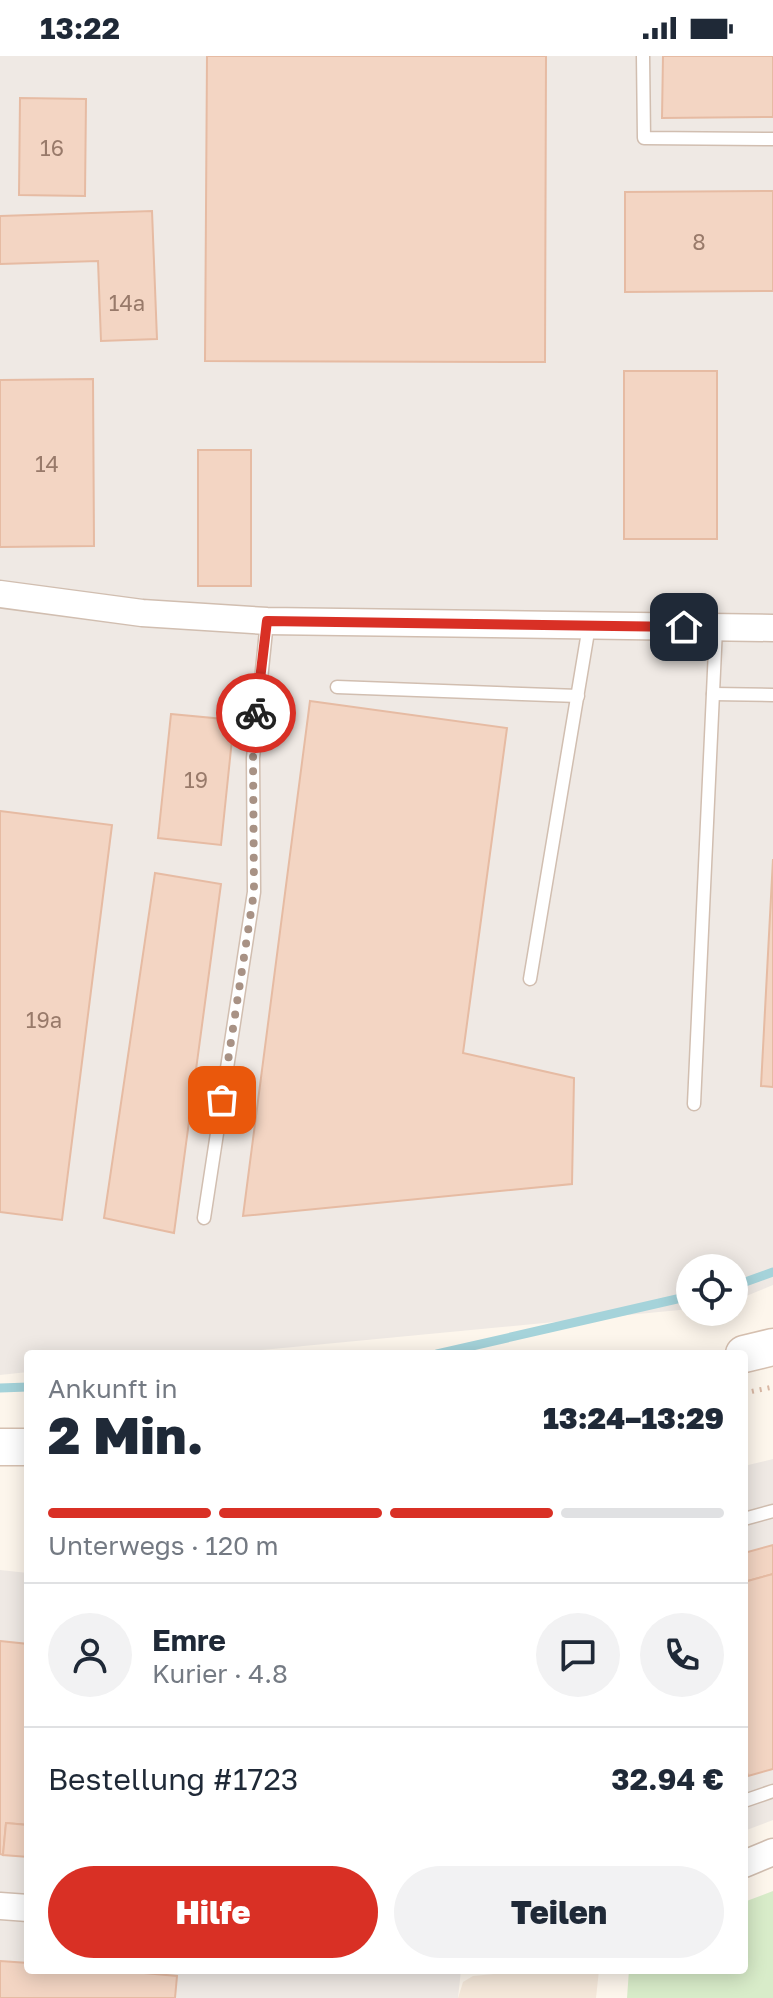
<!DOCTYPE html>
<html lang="de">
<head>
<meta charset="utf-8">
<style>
  :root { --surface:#fff; --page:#f2f2f3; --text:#1f2937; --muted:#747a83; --line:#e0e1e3; --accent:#d93025 }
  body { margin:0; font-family:"Golos Text",sans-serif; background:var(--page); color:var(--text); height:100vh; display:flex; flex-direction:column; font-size:30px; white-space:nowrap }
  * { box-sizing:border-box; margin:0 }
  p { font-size:26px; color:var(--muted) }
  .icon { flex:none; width:44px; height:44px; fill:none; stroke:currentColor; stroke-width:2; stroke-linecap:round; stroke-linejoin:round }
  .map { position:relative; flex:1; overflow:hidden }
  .side { position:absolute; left:24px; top:1294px; width:724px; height:624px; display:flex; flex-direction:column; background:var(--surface); border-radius:8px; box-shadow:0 4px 20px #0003 }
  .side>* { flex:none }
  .buttons { position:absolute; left:676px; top:1198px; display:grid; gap:16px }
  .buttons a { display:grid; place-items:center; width:72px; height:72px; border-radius:50%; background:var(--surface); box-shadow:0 4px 20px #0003; font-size:40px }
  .pin { position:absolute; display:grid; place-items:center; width:68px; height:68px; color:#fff; margin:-34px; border-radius:16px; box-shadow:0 4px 12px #0006 }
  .courier { position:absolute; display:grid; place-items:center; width:80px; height:80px; margin:-40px; border:6px solid #d93025; border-radius:50%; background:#fff; color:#222; box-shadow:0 2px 10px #0007 }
  .summary em { font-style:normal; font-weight:800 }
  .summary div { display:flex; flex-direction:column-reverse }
  .summary { display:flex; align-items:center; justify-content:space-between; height:136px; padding:0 24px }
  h1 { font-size:52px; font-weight:800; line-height:60px }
  .bar { display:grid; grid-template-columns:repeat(4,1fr); gap:12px 8px; align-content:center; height:96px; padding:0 24px }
  .bar i { height:10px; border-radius:6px; background:var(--line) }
  .bar .active { background:var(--accent) }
  .bar p { grid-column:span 4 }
  .line { display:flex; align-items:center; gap:20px; padding:0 24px; border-top:2px solid var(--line) }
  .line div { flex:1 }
  .round { display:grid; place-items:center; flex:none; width:84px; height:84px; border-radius:42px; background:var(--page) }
  .button { display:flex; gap:16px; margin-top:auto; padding:16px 24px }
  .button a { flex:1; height:92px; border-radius:48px; background:var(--accent); color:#fff; font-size:32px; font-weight:800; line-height:92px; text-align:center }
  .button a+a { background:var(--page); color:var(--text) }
  .status { display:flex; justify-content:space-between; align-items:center; height:56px; padding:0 40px; background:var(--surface); direction:ltr }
  .status svg { height:22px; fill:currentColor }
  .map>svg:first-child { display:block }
  .residential { fill:#f5e8da }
  .industrial { fill:#efe9e4 }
  .green { fill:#d8ecc9 }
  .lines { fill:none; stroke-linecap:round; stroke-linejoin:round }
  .stream { stroke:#a5d3da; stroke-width:9 }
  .building { fill:#f3d5c3; stroke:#e6bba3; stroke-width:2 }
  .lane-casing { stroke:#d1beb0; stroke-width:15 }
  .street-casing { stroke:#d1beb0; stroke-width:29 }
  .secondary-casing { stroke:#d6c0b0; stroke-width:39 }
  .path { stroke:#d9b8a5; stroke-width:5; stroke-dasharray:2 6; stroke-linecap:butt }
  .lane { stroke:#fff; stroke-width:12 }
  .street { stroke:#fff; stroke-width:26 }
  .secondary { stroke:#fff; stroke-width:36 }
  .done { stroke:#a89285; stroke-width:8; stroke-dasharray:0 14.4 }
  .route { stroke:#d93025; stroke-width:10 }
  .labels { text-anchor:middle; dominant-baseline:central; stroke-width:7; stroke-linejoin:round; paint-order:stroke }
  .number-label { font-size:22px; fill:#987a6a }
</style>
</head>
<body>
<div class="status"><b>13:22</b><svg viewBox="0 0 49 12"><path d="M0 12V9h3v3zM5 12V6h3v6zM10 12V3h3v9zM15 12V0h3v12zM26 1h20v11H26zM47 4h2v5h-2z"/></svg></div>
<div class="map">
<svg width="773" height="1942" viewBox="0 0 773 1942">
  <rect width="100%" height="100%" fill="#fdf6ec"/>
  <polygon class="residential" points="535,1914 599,1914 596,1942 458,1942 463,1926 473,1920"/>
  <g class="industrial">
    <polygon points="0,0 773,0 773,1229 734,1245 734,1212 690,1212 690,1253 219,1298 28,1298 28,1316 0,1319"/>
    <polygon points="773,1403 773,1764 744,1775 744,1410"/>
    <polygon points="0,1514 28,1517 28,1914 461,1914 458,1942 0,1942"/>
  </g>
  <polygon class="green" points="773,1835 773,1942 627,1942 629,1914 744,1914 744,1846"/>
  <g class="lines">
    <g class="stream">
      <polyline points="734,1230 773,1216"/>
      <polyline points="437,1298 690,1240"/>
      <polyline points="0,1332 28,1331"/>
    </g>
  </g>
  <g class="building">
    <polygon points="207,0 546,0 545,306 205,305"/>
    <polygon points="663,0 773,0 773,61 662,62"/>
    <polygon points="20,42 86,43 85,140 19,139"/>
    <polygon points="773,135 773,235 625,236 625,136"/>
    <polygon points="152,155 157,283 101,285 98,205 0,208 0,160"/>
    <rect x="624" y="315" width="93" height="168"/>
    <polygon points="93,323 94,490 0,491 0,324"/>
    <rect x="198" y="394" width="53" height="136"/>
    <polygon points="310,645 507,672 463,997 574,1022 572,1128 243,1160"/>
    <polygon points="171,658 234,664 221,789 158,782"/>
    <polygon points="0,755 112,769 62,1164 0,1156"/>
    <polygon points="773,803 773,1031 761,1030"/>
    <polygon points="155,817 221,828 174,1177 104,1162"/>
    <polygon points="773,1489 773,1518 744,1526 744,1497"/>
    <polygon points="773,1518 773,1713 748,1720 744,1706 744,1526"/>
    <polygon points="0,1585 28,1588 28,1769 6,1767 3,1799 0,1798"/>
    <polygon points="6,1767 28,1769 28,1801 3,1799"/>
    <polygon points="0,1905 28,1907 28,1914 111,1914 177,1920 175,1942 0,1942"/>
  </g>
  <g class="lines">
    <defs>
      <g id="lane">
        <polyline points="643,0 644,82 773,83"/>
        <polyline points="337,631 578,640"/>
        <polyline points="713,638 773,639"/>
        <polyline points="530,923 589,570"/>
        <polyline points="694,1048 716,572"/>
        <polyline points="204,1162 254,836 253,702 267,565"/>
        <polyline points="744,1463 773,1455"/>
        <polyline points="744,1745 773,1735"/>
      </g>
      <g id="street">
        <polyline points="0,538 142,557 267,565 773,572"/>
        <polyline points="744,1808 773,1796"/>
        <polyline points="0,1850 28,1852"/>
      </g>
      <g id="secondary">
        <polyline points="744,1298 773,1291"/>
        <polyline points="0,1391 28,1391"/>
      </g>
    </defs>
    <use href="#lane" class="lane-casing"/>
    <use href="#street" class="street-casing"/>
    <use href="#secondary" class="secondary-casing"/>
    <polyline class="path" points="744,1337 773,1331"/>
    <use href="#lane" class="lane"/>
    <use href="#street" class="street"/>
    <use href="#secondary" class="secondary"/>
  </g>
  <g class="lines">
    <polyline class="done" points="222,1044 254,836 253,702 256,657"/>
    <polyline class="route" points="256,657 267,565 684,571"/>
  </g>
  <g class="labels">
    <g class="number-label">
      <text x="52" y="91">16</text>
      <text x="699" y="185">8</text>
      <text x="127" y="246">14a</text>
      <text x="47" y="407">14</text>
      <text x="196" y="723">19</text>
      <text x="44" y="963">19a</text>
    </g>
  </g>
</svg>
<div class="buttons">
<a><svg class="icon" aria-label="locate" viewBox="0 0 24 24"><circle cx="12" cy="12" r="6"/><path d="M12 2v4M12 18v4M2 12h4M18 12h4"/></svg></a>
</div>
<div class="pin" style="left:222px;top:1044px;background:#ea580c"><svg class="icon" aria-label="bag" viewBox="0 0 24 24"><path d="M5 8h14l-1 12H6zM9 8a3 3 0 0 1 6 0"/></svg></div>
<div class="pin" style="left:684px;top:571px;background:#1f2937"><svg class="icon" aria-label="home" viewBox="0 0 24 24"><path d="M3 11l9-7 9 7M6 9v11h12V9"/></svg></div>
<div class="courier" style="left:256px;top:657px"><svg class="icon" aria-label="bike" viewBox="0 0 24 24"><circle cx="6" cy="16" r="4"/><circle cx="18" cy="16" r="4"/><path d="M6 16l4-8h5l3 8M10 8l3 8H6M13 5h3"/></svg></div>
<section class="side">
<div class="summary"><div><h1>2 Min.</h1><p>Ankunft in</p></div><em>13:24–13:29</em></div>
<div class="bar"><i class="active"></i><i class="active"></i><i class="active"></i><i></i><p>Unterwegs · 120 m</p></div>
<div class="line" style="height:144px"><a class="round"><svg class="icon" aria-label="person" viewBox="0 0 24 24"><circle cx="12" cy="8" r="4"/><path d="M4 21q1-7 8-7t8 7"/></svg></a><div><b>Emre</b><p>Kurier · 4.8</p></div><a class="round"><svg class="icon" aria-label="chat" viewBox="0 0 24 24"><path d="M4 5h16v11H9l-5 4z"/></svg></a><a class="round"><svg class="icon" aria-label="phone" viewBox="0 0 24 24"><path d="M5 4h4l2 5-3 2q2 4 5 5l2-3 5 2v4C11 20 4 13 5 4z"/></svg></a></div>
<div class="line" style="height:104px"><div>Bestellung #1723</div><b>32.94 €</b></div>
<div class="button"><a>Hilfe</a><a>Teilen</a></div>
</section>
</div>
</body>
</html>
